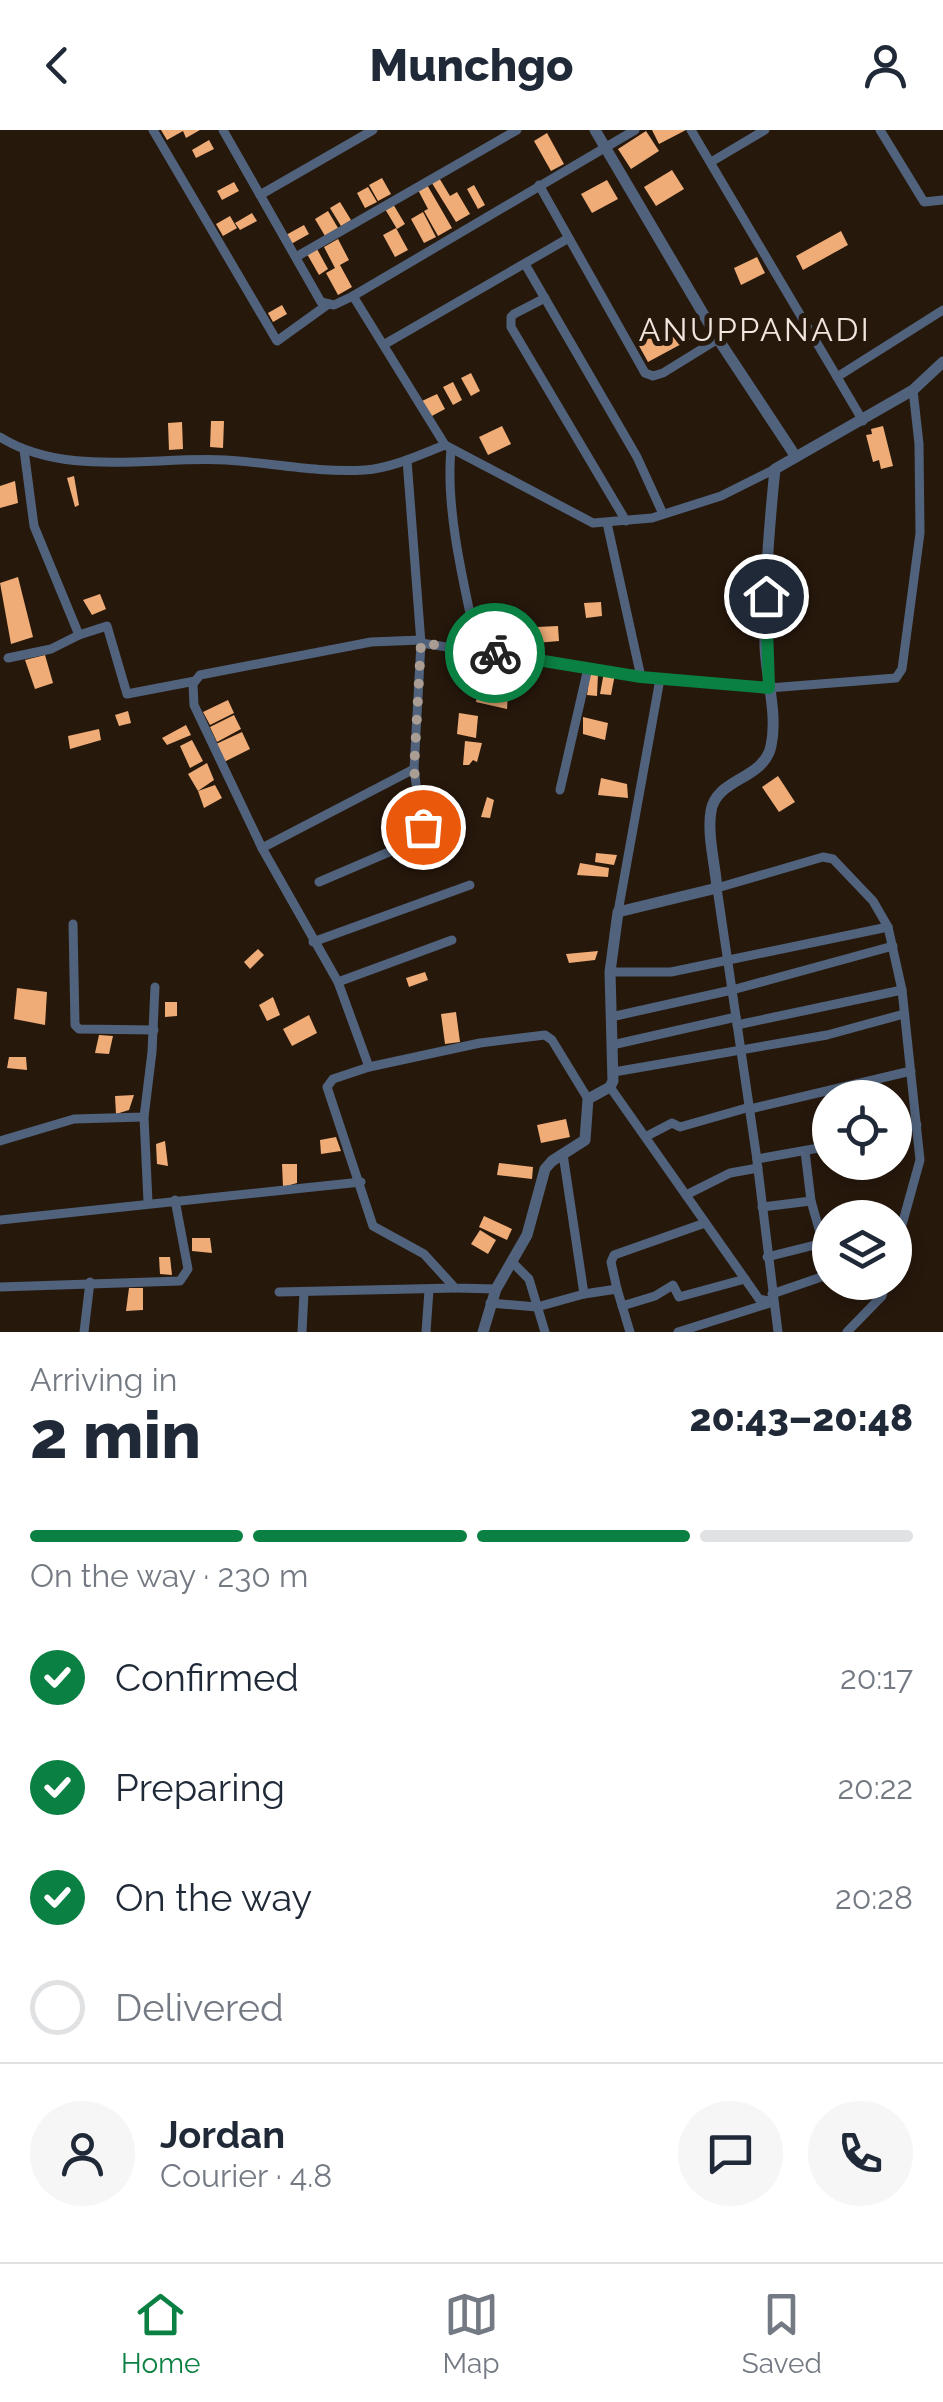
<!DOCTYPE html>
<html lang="en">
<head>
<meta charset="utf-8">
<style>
  :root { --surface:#fff; --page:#f6f6f7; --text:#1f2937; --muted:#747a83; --line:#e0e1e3; --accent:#0b8043 }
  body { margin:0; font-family:Raleway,sans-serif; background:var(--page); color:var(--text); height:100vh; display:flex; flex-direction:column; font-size:38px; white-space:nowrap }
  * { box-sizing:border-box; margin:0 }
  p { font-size:32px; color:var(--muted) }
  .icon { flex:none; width:55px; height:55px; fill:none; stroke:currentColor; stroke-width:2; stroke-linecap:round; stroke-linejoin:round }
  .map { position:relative; height:1202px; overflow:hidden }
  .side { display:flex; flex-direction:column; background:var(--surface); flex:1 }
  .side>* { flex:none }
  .controls { position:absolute; left:812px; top:950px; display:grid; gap:20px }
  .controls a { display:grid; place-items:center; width:100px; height:100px; border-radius:50%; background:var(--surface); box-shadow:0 5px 15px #0003; font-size:50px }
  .pin { position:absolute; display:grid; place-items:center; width:85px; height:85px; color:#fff; margin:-42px; border:5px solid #fff; border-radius:50%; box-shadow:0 2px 10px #0007 }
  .courier { position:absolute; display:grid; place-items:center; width:100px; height:100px; margin:-50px; border:8px solid #0b8043; border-radius:50%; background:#fff; color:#222; box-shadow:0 2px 12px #0007 }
  .headline em { font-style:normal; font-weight:800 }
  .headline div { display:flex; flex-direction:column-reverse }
  .headline { display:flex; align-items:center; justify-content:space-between; height:170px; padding:0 30px }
  h1 { font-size:65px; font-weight:800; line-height:75px }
  .bar { display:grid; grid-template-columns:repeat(4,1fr); gap:15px 10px; align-content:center; height:120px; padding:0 30px }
  .bar i { height:12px; border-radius:8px; background:var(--line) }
  .bar .current { background:var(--accent) }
  .bar p { grid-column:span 4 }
  .line { display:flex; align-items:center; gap:25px; padding:0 30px; border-top:2px solid var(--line) }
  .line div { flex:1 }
  .round { display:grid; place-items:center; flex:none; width:105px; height:105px; border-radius:52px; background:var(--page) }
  ol { padding:0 30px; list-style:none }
  li { display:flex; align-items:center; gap:30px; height:110px }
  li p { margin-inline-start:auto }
  li .icon { padding:10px; border-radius:50%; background:var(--accent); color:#fff; stroke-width:4 }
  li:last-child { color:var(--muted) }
  li i { width:55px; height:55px; border:5px solid var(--line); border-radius:50% }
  header { display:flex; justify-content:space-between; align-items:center; height:130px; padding:0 30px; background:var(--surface); font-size:45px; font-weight:800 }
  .menu { display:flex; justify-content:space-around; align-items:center; height:140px; border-top:2px solid var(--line); background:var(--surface); font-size:28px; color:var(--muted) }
  .menu a { display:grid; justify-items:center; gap:5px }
  .menu .current { color:var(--accent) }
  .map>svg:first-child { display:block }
  .building { fill:#efac77 }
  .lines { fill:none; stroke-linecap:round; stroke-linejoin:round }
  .minor { stroke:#50627c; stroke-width:9 }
  .tertiary { stroke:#50627c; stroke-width:11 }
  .done { stroke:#aa9e94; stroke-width:10; stroke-dasharray:0 18 }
  .route { stroke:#0b8043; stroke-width:12 }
  .labels { text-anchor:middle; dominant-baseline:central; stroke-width:10; stroke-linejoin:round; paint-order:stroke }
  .neighbourhood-label { font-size:32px; letter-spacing:2.5px; fill:#f1e6de; stroke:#27180c }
</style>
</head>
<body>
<header><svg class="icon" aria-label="back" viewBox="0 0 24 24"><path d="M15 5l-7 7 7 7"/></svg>Munchgo<svg class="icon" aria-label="person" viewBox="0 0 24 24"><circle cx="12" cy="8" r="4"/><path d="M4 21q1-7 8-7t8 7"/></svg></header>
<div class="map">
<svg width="943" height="1202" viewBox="0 0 943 1202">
  <rect width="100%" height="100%" fill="#27180c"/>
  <g class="building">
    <polygon points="161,0 200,0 186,8 183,1 167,10"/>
    <polygon points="652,0 686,0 659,14"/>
    <polygon points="646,1 659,21 631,39 618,19"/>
    <polygon points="547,3 564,34 551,41 534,11"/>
    <polygon points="209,10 214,19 196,28 192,20"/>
    <polygon points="672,40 684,59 656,76 644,57"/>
    <polygon points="438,46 450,66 457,62 470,84 456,92 430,50"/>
    <polygon points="382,48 391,64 378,71 369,55"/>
    <polygon points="607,50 618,69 592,83 581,64"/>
    <polygon points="234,52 239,61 222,70 217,61"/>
    <polygon points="426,53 452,98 438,106 424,81 428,79 417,58"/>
    <polygon points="474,55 485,75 478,79 467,59"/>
    <polygon points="368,57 377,72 365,78 357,63"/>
    <polygon points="340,72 351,90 341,96 330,78"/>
    <polygon points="393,74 405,94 397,99 385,79"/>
    <polygon points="328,81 338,98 325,106 315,89"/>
    <polygon points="423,82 436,107 424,113 411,89"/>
    <polygon points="252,83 257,91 240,100 235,93"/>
    <polygon points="230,86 237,98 223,106 216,94"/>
    <polygon points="304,95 309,104 291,114 286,105"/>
    <polygon points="396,98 408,120 395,127 383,105"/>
    <polygon points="841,101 848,115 803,140 796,126"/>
    <polygon points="338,109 349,130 340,135 352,157 338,165 326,143 335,138 324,117"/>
    <polygon points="317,119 328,139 319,145 307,124"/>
    <polygon points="757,127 765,143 741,155 734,138"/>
    <polygon points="282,175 287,184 273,192 268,183"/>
    <polygon points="688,187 698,205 648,232 638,214"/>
    <polygon points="471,243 480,261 471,266 461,248"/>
    <polygon points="453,252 462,270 453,275 443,257"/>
    <polygon points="437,264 445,279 430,287 422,271"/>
    <polygon points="211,291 224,291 223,318 210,317"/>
    <polygon points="182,292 183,319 169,320 168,293"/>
    <polygon points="502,296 511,314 488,325 479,307"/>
    <polygon points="883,296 893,336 881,339 879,330 873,332 866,305 872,304 871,299"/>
    <polygon points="74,346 79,375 75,377 67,348"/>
    <polygon points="15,351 18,373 0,378 0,356"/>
    <polygon points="18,447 33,507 11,514 0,453"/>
    <polygon points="100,464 106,479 92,485 83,470"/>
    <polygon points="601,472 602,486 586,488 584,473"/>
    <polygon points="558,496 559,511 536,513 537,497"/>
    <polygon points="45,525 53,553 35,559 25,530"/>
    <polygon points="604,542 615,544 611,565 600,564"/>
    <polygon points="590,543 598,544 597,566 587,565"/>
    <polygon points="479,558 508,564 507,579 476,572"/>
    <polygon points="228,570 234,583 210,595 203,582"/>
    <polygon points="128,581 131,593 119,596 115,585"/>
    <polygon points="459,583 478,586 476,608 457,604"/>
    <polygon points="234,585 241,599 217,612 210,597"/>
    <polygon points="583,587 608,593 605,610 583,604"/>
    <polygon points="186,595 191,605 167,615 162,608"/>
    <polygon points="99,599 101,610 70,619 68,606"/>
    <polygon points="242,602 250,619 224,632 216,614"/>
    <polygon points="192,610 203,631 190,638 180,616"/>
    <polygon points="465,611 482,613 477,632 473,630 469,635 463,635"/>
    <polygon points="207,633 214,650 198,661 188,644"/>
    <polygon points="778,646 795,672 779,682 762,657"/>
    <polygon points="601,648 627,654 628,668 598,665"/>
    <polygon points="215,655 222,668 204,678 198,661"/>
    <polygon points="487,667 494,670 490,688 481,687"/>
    <polygon points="596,723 617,725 614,735 595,732"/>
    <polygon points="580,733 609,738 608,747 577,745"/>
    <polygon points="258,819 264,825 250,839 244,832"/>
    <polygon points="598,821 595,830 569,833 566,824"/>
    <polygon points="425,842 428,850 409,857 406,848"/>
    <polygon points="17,858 47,862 45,895 14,889"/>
    <polygon points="273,867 280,885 267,891 259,875"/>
    <polygon points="165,872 177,872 177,886 165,887"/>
    <polygon points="456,882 460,912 445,914 441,884"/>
    <polygon points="309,885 317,903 292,916 283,899"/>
    <polygon points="99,905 113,906 109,924 95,923"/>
    <polygon points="9,927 26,927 27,940 7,938"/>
    <polygon points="134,965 129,980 116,984 115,966"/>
    <polygon points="566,989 570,1007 541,1013 537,995"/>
    <polygon points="336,1007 341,1021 321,1024 320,1010"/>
    <polygon points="165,1011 168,1036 157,1034 156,1014"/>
    <polygon points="499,1033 533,1037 532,1049 497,1045"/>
    <polygon points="282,1034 297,1034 297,1053 283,1057"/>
    <polygon points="484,1086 512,1099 507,1110 479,1097"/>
    <polygon points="480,1100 496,1110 488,1124 471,1114"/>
    <polygon points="192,1108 210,1108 212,1123 192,1121"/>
    <polygon points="159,1127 170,1127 172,1145 160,1144"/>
    <polygon points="129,1158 143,1158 143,1180 126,1181"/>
  </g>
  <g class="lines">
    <g class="minor">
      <polyline points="153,0 277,211 327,175"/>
      <polyline points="223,0 321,172 334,175 353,166 445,315"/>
      <polyline points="691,0 863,291"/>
      <polyline points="880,0 924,72 943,70"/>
      <polyline points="711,32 765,0"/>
      <polyline points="539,55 645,243 653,246 663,243 718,209"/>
      <polyline points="260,65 373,0"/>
      <polyline points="296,127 517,0"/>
      <polyline points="525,134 637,327 663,384"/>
      <polyline points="353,166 635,0"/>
      <polyline points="545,168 514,184 511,187 511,197 626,391"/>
      <polyline points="385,214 567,109"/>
      <polyline points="837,247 943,180"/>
      <path d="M0,307C66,348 153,326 226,330C272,333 318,343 365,340C392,338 419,325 445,315L593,393L652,388L721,366L775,339"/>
      <path d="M451,319C445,381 465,459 478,520"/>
      <polyline points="607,393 641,547"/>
      <polyline points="79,505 107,496 127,564 195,551"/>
      <polyline points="421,513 641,547 769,558 896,548 902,539 920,403 919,314 913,260"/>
      <polyline points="8,528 51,519 79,505 34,396 24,320"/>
      <polyline points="414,639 262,718 194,575 193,554 200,545 371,512 421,510"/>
      <polyline points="560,660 588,538"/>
      <polyline points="262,718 338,852 369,937 333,949 327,957 373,1096 424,1124 455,1158 496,1159"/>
      <polyline points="319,752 417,710 423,705 414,639 421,513 407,330"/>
      <polyline points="618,782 660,549"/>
      <polyline points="73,794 75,895 79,899 154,900"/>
      <polyline points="313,812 470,755"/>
      <polyline points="610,842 671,842 888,797"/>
      <polyline points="338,852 452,810"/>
      <polyline points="611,887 732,860 893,816"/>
      <polyline points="737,895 902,860"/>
      <polyline points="612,915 736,887"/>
      <polyline points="369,937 480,913 545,905 552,910 588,969"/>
      <polyline points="614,942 827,905 904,884"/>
      <polyline points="610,957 759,1169 773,1172"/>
      <polyline points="750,979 911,941"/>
      <polyline points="895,1001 917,995"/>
      <polyline points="647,1006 672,993 680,997 750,977"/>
      <polyline points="0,1011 74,989 144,987"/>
      <polyline points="757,1029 830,1016"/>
      <polyline points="686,1065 730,1043 758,1038"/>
      <polyline points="148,1072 144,987 152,922 155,857"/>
      <polyline points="762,1077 811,1071 805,1021"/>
      <polyline points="0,1090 361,1052"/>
      <polyline points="767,1127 823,1113 811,1071"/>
      <polyline points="512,1132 529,1149 545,1202"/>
      <polyline points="0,1157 180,1151 188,1139 175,1070"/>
      <polyline points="617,1159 611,1132 614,1125 705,1093"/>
      <polyline points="279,1162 455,1158"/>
      <polyline points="584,1164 617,1159 630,1202"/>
      <polyline points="772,1164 830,1144"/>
      <polyline points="490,1173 537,1177 584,1164 563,1024"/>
      <polyline points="622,1176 655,1166 673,1155 679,1167 745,1149"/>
      <polyline points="84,1202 90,1152"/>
      <polyline points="302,1202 304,1162"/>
      <polyline points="426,1202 429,1160"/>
      <polyline points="678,1202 770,1173"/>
      <polyline points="778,1202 756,1023 717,758 823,727 833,729 873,771 888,797 902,860 920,1030 895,1120"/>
      <polyline points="847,1202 882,1166 886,1152"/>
    </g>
    <g class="tertiary">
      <polyline points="595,0 718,209 796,327"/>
      <path d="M483,1202L496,1159L527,1105L545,1039L552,1031L585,1010L588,969L610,957L613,951L610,842L618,782L717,758C715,734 707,704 711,681C716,648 764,650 771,616C778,584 766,548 765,516C764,456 769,398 775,339L913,260L943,232"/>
    </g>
  </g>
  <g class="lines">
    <polyline class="done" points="423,697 414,640 421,513 495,523"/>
    <polyline class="route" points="495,523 641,547 769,558 766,466"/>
  </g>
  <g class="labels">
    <g class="neighbourhood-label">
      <text x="755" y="199">ANUPPANADI</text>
    </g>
  </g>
</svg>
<div class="controls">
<a><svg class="icon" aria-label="locate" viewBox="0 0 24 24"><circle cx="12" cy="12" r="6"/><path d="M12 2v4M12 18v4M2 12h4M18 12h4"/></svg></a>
<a><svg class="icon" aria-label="layers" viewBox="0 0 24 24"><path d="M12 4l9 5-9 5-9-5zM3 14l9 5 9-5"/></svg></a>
</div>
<div class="pin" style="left:423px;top:697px;background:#ea580c"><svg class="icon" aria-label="bag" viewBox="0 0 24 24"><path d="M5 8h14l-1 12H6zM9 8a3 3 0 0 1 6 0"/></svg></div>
<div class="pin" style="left:766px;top:466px;background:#1f2937"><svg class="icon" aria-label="home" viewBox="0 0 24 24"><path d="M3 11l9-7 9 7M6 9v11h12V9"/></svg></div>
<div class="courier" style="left:495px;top:523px"><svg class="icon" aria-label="bike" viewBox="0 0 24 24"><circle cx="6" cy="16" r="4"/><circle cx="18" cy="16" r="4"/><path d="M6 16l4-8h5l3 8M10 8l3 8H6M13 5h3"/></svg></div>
</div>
<section class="side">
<div class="headline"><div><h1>2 min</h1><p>Arriving in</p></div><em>20:43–20:48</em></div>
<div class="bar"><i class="current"></i><i class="current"></i><i class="current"></i><i></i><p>On the way · 230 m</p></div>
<ol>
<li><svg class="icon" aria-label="check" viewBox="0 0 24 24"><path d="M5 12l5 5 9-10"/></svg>Confirmed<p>20:17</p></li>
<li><svg class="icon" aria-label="check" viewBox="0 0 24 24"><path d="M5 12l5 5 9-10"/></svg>Preparing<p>20:22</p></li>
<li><svg class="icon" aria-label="check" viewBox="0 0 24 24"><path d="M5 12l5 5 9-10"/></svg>On the way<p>20:28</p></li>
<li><i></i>Delivered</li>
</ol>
<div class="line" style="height:180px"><a class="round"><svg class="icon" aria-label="person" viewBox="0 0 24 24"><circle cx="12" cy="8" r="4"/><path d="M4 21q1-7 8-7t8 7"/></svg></a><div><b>Jordan</b><p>Courier · 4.8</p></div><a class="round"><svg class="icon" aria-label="chat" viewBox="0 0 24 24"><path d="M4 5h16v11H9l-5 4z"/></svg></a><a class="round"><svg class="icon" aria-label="phone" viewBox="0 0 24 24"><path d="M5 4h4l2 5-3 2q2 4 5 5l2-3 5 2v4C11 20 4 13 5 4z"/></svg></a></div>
</section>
<nav class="menu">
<a class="current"><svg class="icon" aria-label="home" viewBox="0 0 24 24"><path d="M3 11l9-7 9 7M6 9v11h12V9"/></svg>Home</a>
<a><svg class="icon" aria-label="map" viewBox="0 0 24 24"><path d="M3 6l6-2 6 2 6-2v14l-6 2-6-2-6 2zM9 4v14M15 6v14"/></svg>Map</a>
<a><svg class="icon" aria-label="saved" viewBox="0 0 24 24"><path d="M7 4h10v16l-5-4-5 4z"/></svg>Saved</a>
</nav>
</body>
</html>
